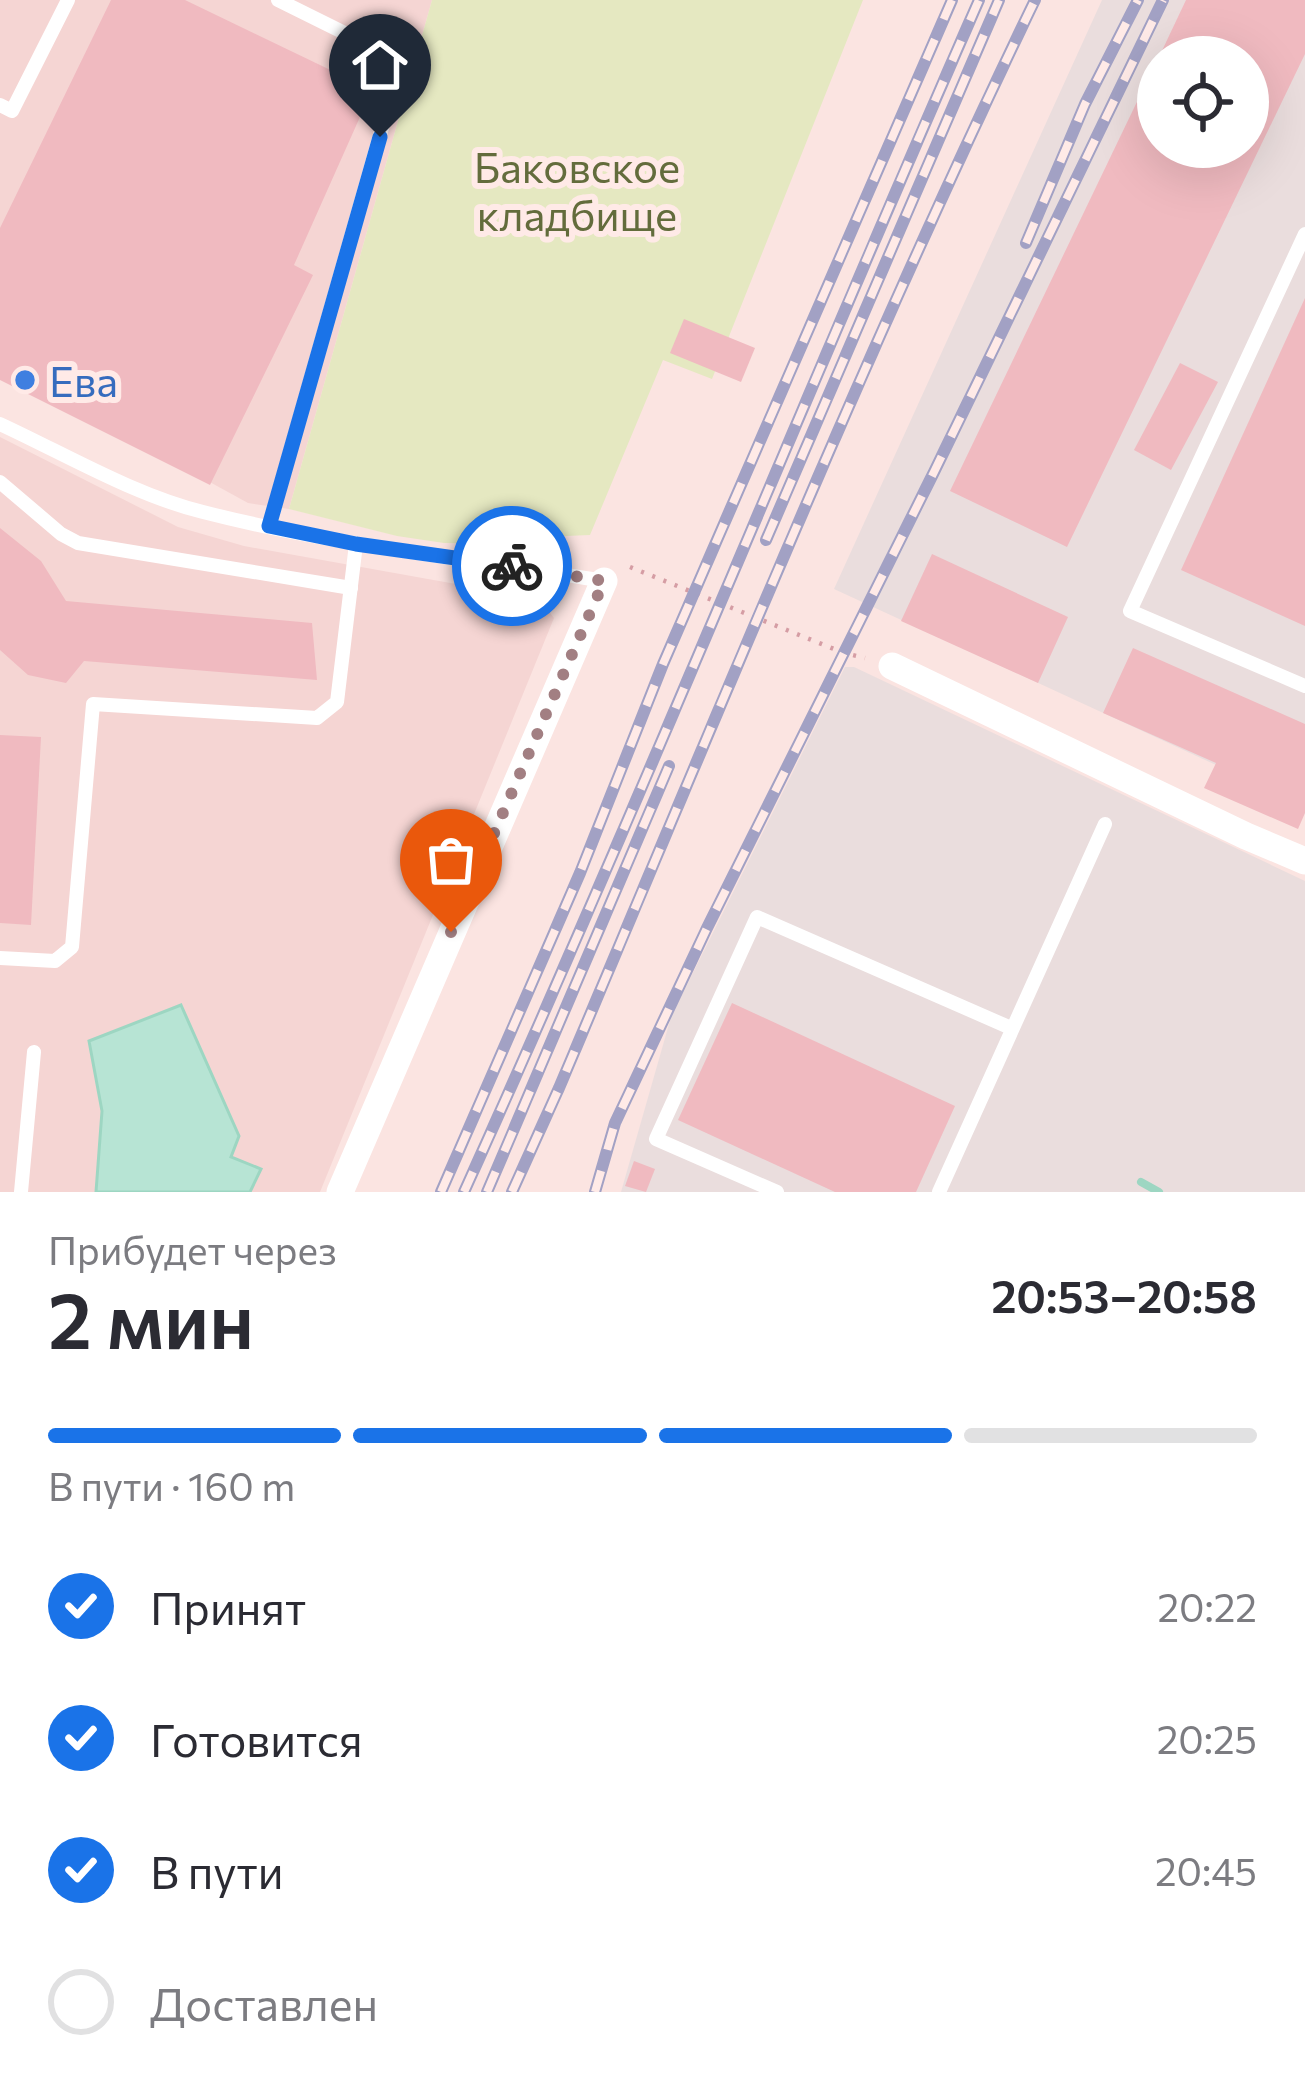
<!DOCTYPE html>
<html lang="ru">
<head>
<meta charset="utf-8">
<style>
  :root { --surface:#fff; --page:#f2f2f3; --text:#2b2b33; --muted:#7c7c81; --line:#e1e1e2; --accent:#1a73e8 }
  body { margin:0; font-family:Commissioner,sans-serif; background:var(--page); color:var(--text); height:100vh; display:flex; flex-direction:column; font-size:45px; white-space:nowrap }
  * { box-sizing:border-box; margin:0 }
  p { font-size:39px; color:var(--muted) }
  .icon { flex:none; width:66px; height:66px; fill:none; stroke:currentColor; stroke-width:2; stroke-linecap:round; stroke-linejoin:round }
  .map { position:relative; height:1192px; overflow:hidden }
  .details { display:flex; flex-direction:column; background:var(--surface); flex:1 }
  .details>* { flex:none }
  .fabs { position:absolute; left:1137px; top:36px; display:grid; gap:24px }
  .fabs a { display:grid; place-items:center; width:132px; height:132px; border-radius:50%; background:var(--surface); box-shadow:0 12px 48px #0002; font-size:60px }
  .pin { position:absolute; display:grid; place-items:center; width:102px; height:102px; color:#fff; margin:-123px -51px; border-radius:50% 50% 50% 0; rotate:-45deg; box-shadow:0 0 12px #0007 }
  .pin .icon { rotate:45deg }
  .courier { position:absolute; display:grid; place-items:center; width:120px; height:120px; margin:-60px; border:9px solid #1a73e8; border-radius:50%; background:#fff; color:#222; box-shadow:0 3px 15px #0007 }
  .headline em { font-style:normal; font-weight:600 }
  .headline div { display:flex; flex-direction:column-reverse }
  .headline { display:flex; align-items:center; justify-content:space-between; height:204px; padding:0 48px }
  h1 { font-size:78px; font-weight:600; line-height:90px }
  .bar { display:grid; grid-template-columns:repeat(4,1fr); gap:18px 12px; align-content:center; height:144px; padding:0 48px }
  .bar i { height:15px; border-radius:9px; background:var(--line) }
  .bar .selected { background:var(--accent) }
  .bar p { grid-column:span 4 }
  ol { padding:0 48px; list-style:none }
  li { display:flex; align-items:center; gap:36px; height:132px }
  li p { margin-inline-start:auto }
  li .icon { padding:12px; border-radius:50%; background:var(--accent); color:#fff; stroke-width:4 }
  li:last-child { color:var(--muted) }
  li i { width:66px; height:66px; border:6px solid var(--line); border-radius:50% }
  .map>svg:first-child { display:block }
  .residential { fill:#f5d5d3 }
  .industrial { fill:#eadddd; fill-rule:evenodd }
  .green { fill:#e5e8c1 }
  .water { fill:#b7e4d4; stroke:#9dd6c2; stroke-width:3 }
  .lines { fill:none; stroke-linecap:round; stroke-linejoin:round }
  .stream { stroke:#9dd6c2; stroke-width:8 }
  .building { fill:#f0bac0 }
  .path { stroke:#d59da4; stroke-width:4.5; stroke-dasharray:3 9; stroke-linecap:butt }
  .service { stroke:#fff; stroke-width:14 }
  .minor { stroke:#fff; stroke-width:27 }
  .rail-casing { stroke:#a2a1c4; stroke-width:12 }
  .rail { stroke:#ffeae7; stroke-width:8; stroke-dasharray:22; stroke-linecap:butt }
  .done { stroke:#a27f82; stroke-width:12; stroke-dasharray:0 21.6 }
  .route { stroke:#1a73e8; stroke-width:15 }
  .shop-dot { fill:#3f7fe0; stroke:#ffeae7; stroke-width:4.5 }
  .labels { text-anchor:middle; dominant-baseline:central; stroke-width:12; stroke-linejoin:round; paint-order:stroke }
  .park-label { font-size:42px; fill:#636c3c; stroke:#ffeae7 }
  .shop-label { font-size:42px; fill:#366cbe; stroke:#ffeae7; text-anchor:start }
</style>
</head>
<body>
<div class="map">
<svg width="1305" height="1192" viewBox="0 0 1305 1192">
  <rect width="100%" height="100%" fill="#fbe4e1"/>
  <g class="residential">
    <polygon points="0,0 432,0 289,509 248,503 0,367"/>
    <polygon points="0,437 178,527 244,546 539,599 554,618 320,1192 0,1192"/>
  </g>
  <g class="industrial">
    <path d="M1102,0H1305V806L834,589ZM1158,57H1248V147H1158Z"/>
    <polygon points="845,667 854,667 1305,881 1305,1192 621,1192 671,1017"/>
  </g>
  <polygon class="green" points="432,0 863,0 712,379 663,360 590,535 518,538 496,544 444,543 397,536 289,509"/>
  <polygon class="water" points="181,1005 239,1136 231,1157 261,1169 250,1192 96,1192 102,1111 89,1041"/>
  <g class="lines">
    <polyline class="stream" points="1141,1182 1159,1192"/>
  </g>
  <g class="building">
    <polygon points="111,0 185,0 372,90 294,265 313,275 210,485 0,380 0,228"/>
    <polygon points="1186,0 1305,0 1305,54 1067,547 950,491 1158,58 1158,147 1248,147 1248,57 1159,57"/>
    <polygon points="1305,298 1305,626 1181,570"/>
    <polygon points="684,319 755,348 741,382 670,353"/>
    <polygon points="1180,363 1218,382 1171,470 1134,450"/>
    <polygon points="0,528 41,561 66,601 312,623 317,680 84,661 66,683 28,675 0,650"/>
    <polygon points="932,554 1068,617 1038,683 901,621"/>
    <polygon points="1133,648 1305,724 1305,813 1298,829 1204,788 1216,763 1103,713"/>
    <polygon points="0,735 41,737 31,925 0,923"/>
    <polygon points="732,1003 955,1106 916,1192 835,1192 678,1120"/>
    <polygon points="634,1161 655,1169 646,1192 625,1186"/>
  </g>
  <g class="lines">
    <polyline class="path" points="630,567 844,653 865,658"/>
    <g class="service">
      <polyline points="0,105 12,111 68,0"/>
      <polyline points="1305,234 1130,611 1305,686"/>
      <path d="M0,424C65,454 134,495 203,512C335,546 471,559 604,581"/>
      <polyline points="0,482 61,534 78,543 351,588"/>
      <polyline points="269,526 401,61 278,0"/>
      <polyline points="0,958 55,961 72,947 93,704 317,718 337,702 356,544"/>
      <polyline points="21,1192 34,1052"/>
      <polyline points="777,1192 656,1139 757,917 1011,1028"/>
      <polyline points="939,1192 1105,824"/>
    </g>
    <g class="minor">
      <polyline points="892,666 1246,836 1305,861"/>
      <polyline points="340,1192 604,581"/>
    </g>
    <defs>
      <g id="rail">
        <polyline points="1026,243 1085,104 1138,0"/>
        <polyline points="766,540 999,0"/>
        <polyline points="441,1192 580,873 663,664 952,0"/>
        <path d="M464,1192C642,798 805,396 979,0"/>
        <polyline points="487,1192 669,766"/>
        <path d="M512,1192L559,1088C714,723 863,356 1035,0"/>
        <polyline points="595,1192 615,1123 707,928 934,472 1163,0"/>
      </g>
    </defs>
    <use href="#rail" class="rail-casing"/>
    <use href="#rail" class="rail"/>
  </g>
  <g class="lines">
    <polyline class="done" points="451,932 604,581 512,566"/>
    <polyline class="route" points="380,137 269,526 356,544 512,566"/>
  </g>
  <circle class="shop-dot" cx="25" cy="380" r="12"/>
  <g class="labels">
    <g class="park-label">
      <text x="577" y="166">Баковское<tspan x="577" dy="48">кладбище</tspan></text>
    </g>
    <g class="shop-label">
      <text x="49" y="380">Ева</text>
    </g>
  </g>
</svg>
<div class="fabs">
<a><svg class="icon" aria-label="locate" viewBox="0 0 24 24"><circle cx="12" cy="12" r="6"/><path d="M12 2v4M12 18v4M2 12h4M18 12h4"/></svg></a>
</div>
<div class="pin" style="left:451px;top:932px;background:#ea580c"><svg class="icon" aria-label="bag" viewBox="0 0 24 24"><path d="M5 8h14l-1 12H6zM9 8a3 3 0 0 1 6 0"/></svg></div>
<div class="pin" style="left:380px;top:137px;background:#1f2937"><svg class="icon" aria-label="home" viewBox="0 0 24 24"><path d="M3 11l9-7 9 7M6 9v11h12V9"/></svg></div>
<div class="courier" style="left:512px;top:566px"><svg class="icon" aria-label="bike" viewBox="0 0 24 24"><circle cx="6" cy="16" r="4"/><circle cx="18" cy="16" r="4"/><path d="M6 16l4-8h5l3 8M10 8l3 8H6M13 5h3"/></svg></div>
</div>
<section class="details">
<div class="headline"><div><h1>2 мин</h1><p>Прибудет через</p></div><em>20:53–20:58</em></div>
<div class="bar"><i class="selected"></i><i class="selected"></i><i class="selected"></i><i></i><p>В пути · 160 m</p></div>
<ol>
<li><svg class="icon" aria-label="check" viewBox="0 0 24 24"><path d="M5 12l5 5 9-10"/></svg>Принят<p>20:22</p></li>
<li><svg class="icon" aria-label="check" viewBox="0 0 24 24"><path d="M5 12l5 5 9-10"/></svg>Готовится<p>20:25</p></li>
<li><svg class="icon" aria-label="check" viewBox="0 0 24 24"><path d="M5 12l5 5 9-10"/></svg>В пути<p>20:45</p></li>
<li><i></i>Доставлен</li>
</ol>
</section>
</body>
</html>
